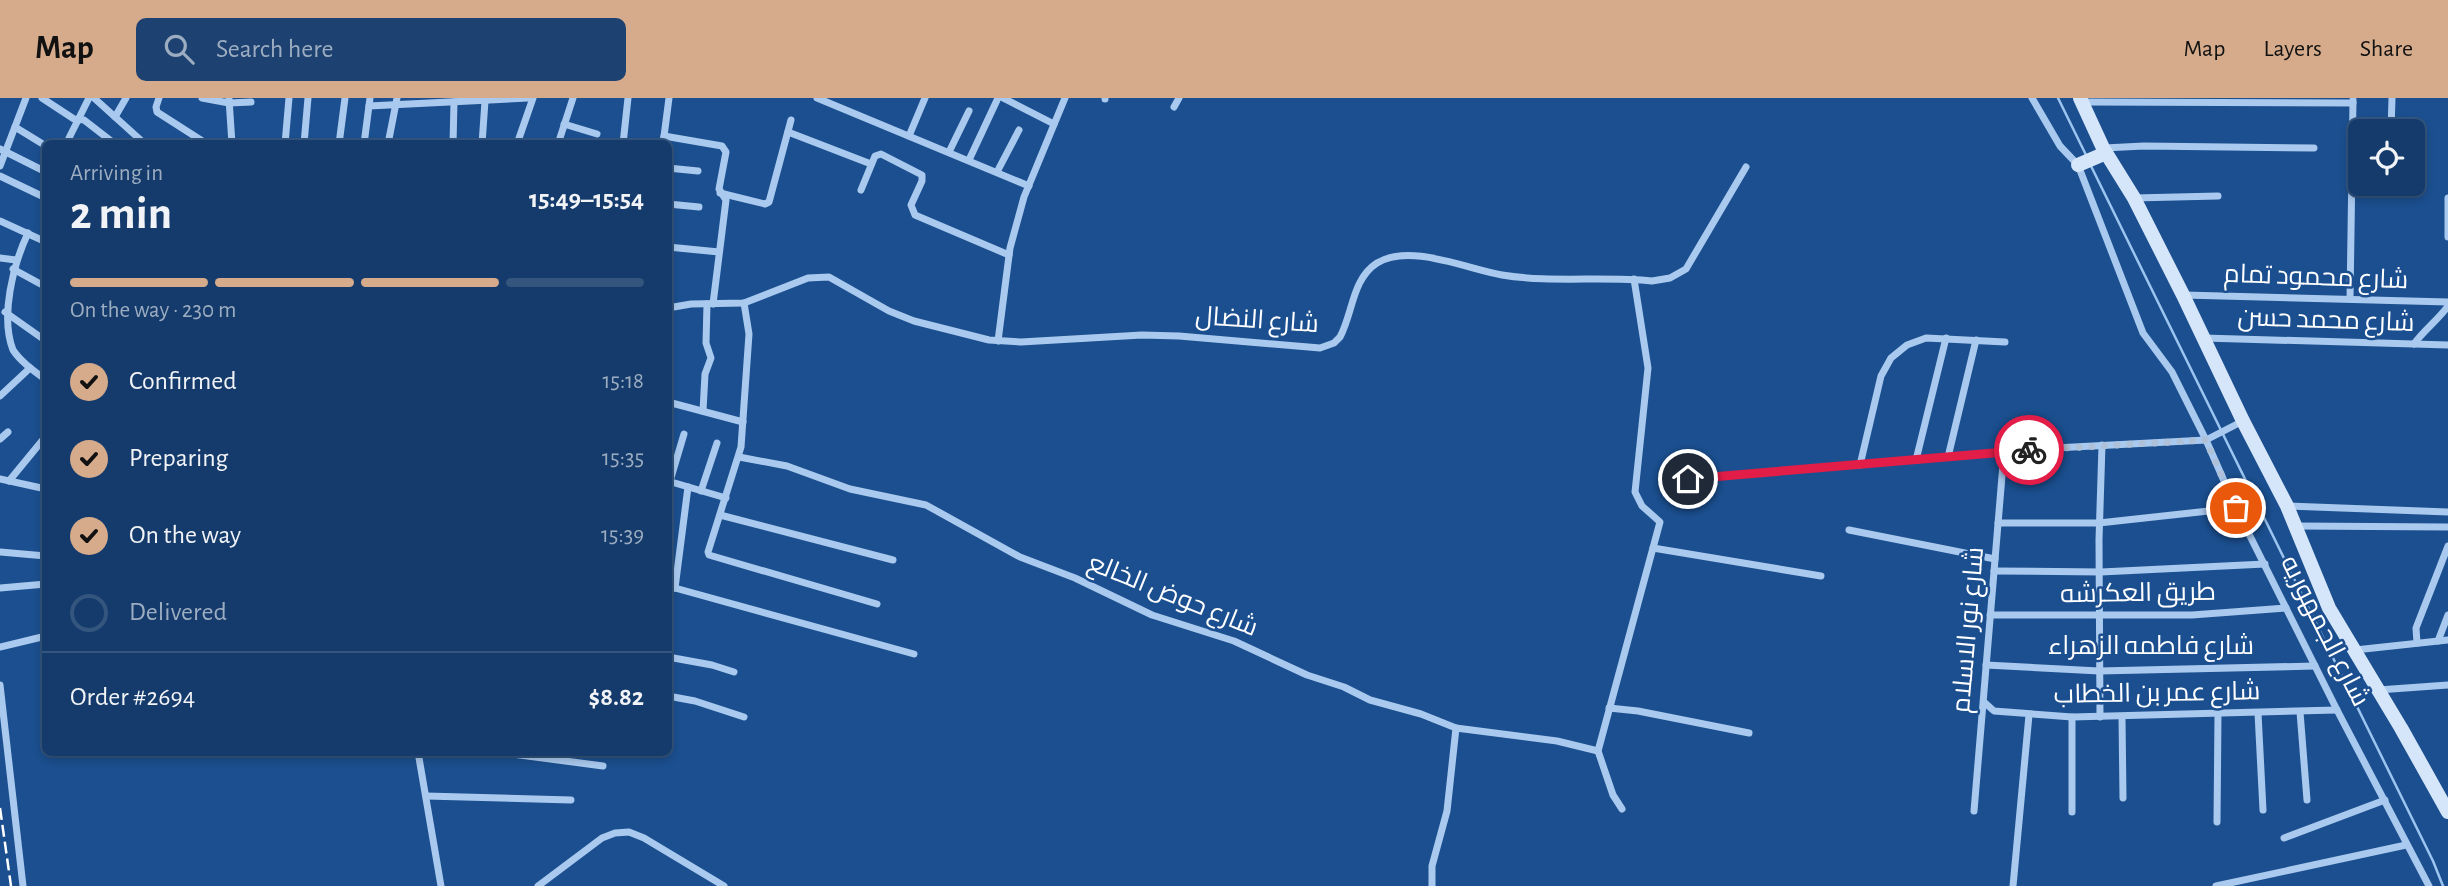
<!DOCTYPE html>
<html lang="en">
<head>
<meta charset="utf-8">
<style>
  :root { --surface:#143b6b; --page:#1d4271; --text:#f1f3f6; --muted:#9dadc1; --line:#33557e; --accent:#d6ab8b }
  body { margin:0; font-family:"Alegreya Sans",Cairo,sans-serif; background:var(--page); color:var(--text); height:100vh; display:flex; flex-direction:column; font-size:26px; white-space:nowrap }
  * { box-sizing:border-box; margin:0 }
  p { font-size:23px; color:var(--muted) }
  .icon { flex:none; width:38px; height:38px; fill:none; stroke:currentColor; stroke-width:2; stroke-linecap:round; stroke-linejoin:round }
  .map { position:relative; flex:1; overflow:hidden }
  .drawer { position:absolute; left:42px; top:42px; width:630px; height:616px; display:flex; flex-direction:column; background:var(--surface); border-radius:10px; box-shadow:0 4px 10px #0003,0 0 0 2px var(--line) }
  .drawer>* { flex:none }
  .buttons { position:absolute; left:2348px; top:21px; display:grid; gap:14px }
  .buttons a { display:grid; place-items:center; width:77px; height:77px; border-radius:10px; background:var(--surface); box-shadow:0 4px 10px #0003,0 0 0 2px var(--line); font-size:35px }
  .pin { position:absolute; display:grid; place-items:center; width:60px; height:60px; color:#fff; margin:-30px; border:4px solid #fff; border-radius:50%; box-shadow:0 2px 7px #0007 }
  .courier { position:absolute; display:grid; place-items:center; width:70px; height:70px; margin:-35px; border:5px solid #e11d48; border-radius:50%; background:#fff; color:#222; box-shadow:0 2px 9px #0007 }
  .headline em { font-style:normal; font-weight:700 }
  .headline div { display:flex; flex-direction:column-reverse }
  .headline { display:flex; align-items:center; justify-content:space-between; height:119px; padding:0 28px }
  h1 { font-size:46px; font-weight:700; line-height:52px }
  .bar { display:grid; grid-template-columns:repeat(4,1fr); gap:10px 7px; align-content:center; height:84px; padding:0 28px }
  .bar i { height:9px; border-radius:5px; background:var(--line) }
  .bar .selected { background:var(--accent) }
  .bar p { grid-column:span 4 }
  .line { display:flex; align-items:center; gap:18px; padding:0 28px; border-top:2px solid var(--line) }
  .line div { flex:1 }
  ol { padding:0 28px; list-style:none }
  li { display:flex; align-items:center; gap:21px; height:77px }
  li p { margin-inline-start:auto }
  li .icon { padding:7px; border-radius:50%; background:var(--accent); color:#111; stroke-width:4 }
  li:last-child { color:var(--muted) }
  li i { width:38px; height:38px; border:4px solid var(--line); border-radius:50% }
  header { display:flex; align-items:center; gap:42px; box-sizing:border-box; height:98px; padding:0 35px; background:var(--accent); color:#111 }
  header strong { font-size:33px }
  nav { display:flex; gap:38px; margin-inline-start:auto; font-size:24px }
  .search { width:490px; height:63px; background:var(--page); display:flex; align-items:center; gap:18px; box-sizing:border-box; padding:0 24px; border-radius:10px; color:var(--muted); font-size:26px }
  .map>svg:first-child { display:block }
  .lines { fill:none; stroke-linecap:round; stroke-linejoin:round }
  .stream { stroke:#9cc4f0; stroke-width:2.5 }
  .street { stroke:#a9c9ee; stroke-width:7 }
  .secondary { stroke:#d6e6fa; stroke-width:14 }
  .rail { stroke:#fff; stroke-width:2.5; stroke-dasharray:12 5; stroke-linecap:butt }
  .done { stroke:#afc1d8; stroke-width:7; stroke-dasharray:0 12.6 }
  .route { stroke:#e11d48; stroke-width:9 }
  .labels { text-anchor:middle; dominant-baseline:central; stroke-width:5; stroke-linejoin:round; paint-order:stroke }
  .street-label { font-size:26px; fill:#fff; stroke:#1b4f8f }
</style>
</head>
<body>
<header>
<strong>Map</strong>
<div class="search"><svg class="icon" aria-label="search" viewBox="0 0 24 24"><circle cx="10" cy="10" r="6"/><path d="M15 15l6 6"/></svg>Search here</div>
<nav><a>Map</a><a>Layers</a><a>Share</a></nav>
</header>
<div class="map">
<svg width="2448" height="788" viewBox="0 0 2448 788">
  <rect width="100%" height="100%" fill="#1b4f8f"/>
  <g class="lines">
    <g class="stream">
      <polyline points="2058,0 2087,59"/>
      <polyline points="2091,68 2433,763 2443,788"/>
    </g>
    <g class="street">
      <polyline points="42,0 74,21 84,22 115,46"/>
      <polyline points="94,0 145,46"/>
      <polyline points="159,0 156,9 157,14 207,46"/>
      <polyline points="202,0 229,5 251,4"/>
      <polyline points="817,0 1029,88"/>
      <polyline points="1003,0 1054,26"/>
      <polyline points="2032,0 2060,48 2078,67 2143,235 2172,274 2206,342 2236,410 2337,612 2429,788"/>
      <polyline points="229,1 232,46"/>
      <polyline points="1105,1 1105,0"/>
      <polyline points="2083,4 2353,5"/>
      <polyline points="369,8 528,0"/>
      <polyline points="1174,9 1179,0"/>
      <polyline points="115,19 126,0"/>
      <polyline points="564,26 597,36"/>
      <polyline points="15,29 46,48"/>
      <polyline points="2391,33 2392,0"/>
      <polyline points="788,34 871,66"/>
      <polyline points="664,38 722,48 726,54 719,91 726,102 713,206"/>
      <polyline points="909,38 925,0"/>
      <polyline points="69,40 89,0"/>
      <polyline points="285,46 289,0"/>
      <polyline points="304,46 308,0"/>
      <polyline points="339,46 345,0"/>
      <polyline points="364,46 370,0"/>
      <polyline points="388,46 397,0"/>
      <polyline points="453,46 454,4"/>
      <polyline points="482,46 485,3"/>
      <polyline points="517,46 533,0"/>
      <polyline points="558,46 573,0"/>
      <polyline points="623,46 628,0"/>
      <polyline points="663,46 669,0"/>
      <polyline points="2104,50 2144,48 2314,50"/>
      <polyline points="0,51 46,74"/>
      <polyline points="949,54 969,13"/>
      <polyline points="969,62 998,0"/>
      <polyline points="0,68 26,0"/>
      <polyline points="668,70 698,73"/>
      <polyline points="997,74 1019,32"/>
      <polyline points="0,78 46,100"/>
      <polyline points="861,92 875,58 881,56 922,77 922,83 911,107 915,117 1009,157"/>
      <polyline points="720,95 765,106 769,104 791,22"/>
      <polyline points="2134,100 2218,98"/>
      <polyline points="2448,100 2448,139"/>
      <polyline points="668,106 699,109"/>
      <polyline points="0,123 46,144"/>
      <path d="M28,135C13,167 0,219 13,252C21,264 34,273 46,282"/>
      <polyline points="668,149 719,154"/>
      <polyline points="0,160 16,162"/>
      <polyline points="13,171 46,189"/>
      <polyline points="2184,197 2448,204"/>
      <polyline points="2350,201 2353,2"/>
      <polyline points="744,205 749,236 741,349 708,454 709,457 877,506"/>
      <path d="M668,210L691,206L744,205L808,180L829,179L889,213L914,223L989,242L1021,244L1142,237L1179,238L1320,250L1334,245L1340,239C1353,215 1352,181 1377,165C1410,145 1467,171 1502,177C1550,185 1603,178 1652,183L1670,180L1686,171L1746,69"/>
      <polyline points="5,214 46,243"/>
      <polyline points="2204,240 2448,247"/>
      <polyline points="998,243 1010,150 1024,99 1065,0"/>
      <path d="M2414,246C2424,232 2438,222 2448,208"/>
      <polyline points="0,298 30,270"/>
      <polyline points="668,304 743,324"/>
      <polyline points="703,313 705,276 711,260 706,245 707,206"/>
      <polyline points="0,341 8,334"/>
      <polyline points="739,359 787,368 850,391 926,407 1020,459 1075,480 1152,517 1234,543 1307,577 1344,589 1370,602 1421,616 1456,630 1557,643 1598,653"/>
      <polyline points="1948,359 1976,242"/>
      <polyline points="1916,362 1946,240"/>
      <polyline points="1860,367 1881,278 1891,260 1907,247 1926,240 2005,244"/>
      <polyline points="0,381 46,391"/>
      <polyline points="1688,381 2055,350 2206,342 2243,323"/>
      <polyline points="9,383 46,338"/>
      <polyline points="668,383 726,400"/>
      <polyline points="670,383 684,336"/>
      <polyline points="701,393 717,345"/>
      <polyline points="2288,408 2448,414"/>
      <polyline points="720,417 893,462"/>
      <polyline points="1998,425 2099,425 2236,410"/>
      <polyline points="2296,428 2448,429"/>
      <polyline points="1849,432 1995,461"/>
      <polyline points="1653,450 1821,478"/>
      <polyline points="0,454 46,458"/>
      <polyline points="1994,473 2101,474 2265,466"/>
      <polyline points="0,490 46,486"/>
      <polyline points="675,490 688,389"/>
      <polyline points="668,491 675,490 914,556"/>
      <polyline points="1990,517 2192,517 2286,510"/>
      <polyline points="2438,543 2448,517"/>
      <polyline points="2417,545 2416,530 2448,448"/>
      <polyline points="0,549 46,538"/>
      <polyline points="2355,552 2448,542"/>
      <polyline points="668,559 712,567 734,574"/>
      <polyline points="1986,567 2099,573 2315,568"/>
      <polyline points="0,587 23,788"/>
      <polyline points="2378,592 2448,587"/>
      <polyline points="668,598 695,603 744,619"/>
      <polyline points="1984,604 1994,613 2072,619 2337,612"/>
      <polyline points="1609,610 1638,613 1749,635"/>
      <polyline points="2300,614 2307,702"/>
      <polyline points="2258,615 2263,712"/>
      <polyline points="2100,619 2099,442 2102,347"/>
      <polyline points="2122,619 2123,700"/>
      <polyline points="418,654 441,788"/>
      <polyline points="497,654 603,668"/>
      <polyline points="426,698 571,702"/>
      <polyline points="1622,711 1613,697 1598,653 1660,424 1642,408 1635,394 1648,270 1634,181"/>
      <polyline points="1974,713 2004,354"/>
      <polyline points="2072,714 2072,619"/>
      <polyline points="2217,724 2218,616"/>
      <polyline points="2284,740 2385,702"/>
      <polyline points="538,788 602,740 615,735 629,734 644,740 724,788"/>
      <polyline points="1432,788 1432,768 1447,713 1456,630"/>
      <polyline points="2013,788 2029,617"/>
      <polyline points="2216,788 2406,747"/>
    </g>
    <g class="secondary">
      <polyline points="2080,0 2103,50 2134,100 2183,197 2243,323 2287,408 2329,510 2401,630 2448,714"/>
      <polyline points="2078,67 2106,55"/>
    </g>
    <polyline class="rail" points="0,710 11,788"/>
  </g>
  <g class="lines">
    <polyline class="done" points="2029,352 2206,342 2236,410"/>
    <polyline class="route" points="1688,381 2029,352"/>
  </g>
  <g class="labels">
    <g class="street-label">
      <text transform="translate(2316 179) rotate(2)">شارع محمود تمام</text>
      <text transform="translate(1257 222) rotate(4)">شارع النضال</text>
      <text transform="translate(2326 222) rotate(2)">شارع محمد حسن</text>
      <text transform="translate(2138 495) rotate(-1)">طريق العكرشه</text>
      <text transform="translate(1173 497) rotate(22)">شارع حوض الخالع</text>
      <text transform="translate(1968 532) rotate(-85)">شارع نور الاسلام</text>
      <text transform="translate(2325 533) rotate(63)">شارع الجمهوريه</text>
      <text x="2151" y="548">شارع فاطمه الزهراء</text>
      <text transform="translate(2157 595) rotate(-1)">شارع عمر بن الخطاب</text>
    </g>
  </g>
</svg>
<div class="buttons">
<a><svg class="icon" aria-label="locate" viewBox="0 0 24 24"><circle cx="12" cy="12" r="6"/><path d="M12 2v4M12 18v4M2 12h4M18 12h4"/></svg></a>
</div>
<div class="pin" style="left:2236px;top:410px;background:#ea580c"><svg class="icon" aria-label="bag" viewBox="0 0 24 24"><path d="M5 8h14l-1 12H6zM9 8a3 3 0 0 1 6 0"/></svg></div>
<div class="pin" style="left:1688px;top:381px;background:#1f2937"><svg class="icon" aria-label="home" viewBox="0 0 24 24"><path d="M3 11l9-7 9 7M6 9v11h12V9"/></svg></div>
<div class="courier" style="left:2029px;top:352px"><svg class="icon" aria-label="bike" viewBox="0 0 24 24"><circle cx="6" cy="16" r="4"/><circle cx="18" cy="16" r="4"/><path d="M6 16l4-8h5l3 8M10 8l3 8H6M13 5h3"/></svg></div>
<section class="drawer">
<div class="headline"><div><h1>2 min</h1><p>Arriving in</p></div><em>15:49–15:54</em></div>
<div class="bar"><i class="selected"></i><i class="selected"></i><i class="selected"></i><i></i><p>On the way · 230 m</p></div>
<ol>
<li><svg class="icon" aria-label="check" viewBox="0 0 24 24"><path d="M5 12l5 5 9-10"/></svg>Confirmed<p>15:18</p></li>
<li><svg class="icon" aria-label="check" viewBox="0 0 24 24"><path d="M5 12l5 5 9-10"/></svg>Preparing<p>15:35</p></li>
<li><svg class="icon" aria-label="check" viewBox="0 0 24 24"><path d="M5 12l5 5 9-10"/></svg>On the way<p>15:39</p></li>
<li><i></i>Delivered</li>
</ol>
<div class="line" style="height:91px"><div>Order #2694</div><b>$8.82</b></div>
</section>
</div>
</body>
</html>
